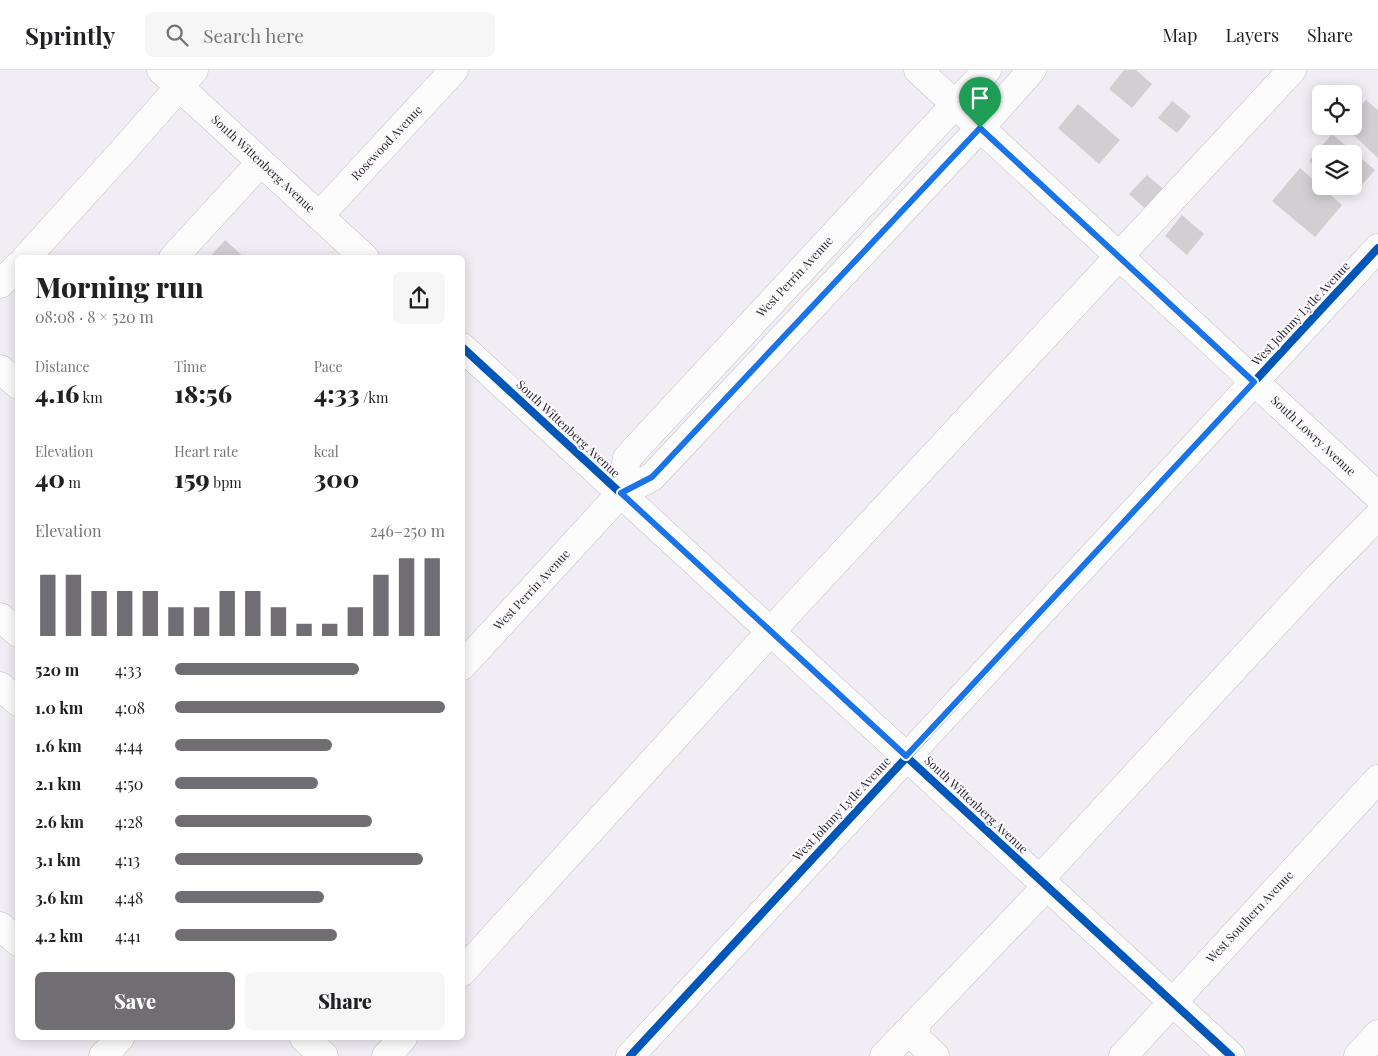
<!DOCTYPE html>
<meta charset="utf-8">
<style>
body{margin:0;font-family:"Playfair Display",serif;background:#f6f6f6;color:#202124;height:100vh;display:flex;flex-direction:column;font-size:19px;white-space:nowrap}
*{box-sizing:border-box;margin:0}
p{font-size:16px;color:#757577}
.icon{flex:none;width:28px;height:28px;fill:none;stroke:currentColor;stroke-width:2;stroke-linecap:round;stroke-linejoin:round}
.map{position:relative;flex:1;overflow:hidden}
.sheet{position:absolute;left:15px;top:185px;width:450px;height:785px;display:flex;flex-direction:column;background:#fff;border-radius:8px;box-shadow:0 2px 12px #0003}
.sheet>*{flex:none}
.buttons{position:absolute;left:1312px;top:15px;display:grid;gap:10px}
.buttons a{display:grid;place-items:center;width:50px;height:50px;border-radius:8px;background:#fff;box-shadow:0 2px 12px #0003;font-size:25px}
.pin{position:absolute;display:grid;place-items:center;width:42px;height:42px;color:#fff;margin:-51px -21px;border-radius:50% 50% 50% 0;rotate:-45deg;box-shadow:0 0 5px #0007}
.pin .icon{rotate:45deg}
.round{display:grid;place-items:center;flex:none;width:52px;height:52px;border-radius:8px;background:#f6f6f6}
.headline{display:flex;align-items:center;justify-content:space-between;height:85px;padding:0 20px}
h1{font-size:28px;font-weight:800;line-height:38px}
.stats{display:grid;grid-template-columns:repeat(3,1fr);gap:8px;height:85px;padding:5px 20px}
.stats div{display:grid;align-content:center}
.stats b{font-size:25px;font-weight:800}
.stats small{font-size:14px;font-weight:400}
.stats p{font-size:14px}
.chart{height:140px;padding:10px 20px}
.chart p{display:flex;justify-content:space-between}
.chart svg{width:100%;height:90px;margin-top:5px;stroke:#706d73;stroke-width:6}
.action{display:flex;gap:10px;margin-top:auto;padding:10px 20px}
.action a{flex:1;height:58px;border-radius:8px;background:#706d73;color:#fff;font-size:20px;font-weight:800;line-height:58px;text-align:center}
.action a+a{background:#f6f6f6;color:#202124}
ul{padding:0 20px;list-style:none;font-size:16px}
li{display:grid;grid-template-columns:80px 60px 1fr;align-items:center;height:38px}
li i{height:12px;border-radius:6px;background:#706d73}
header{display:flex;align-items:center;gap:30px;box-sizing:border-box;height:70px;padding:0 25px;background:#fff;border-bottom:1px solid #e0e0e0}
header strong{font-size:24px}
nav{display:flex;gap:28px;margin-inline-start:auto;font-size:18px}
.search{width:350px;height:45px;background:#f6f6f6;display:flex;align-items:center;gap:12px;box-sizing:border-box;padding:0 18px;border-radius:8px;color:#757577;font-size:19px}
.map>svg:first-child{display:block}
.building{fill:#d2ced2}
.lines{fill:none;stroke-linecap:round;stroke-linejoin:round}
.minor-casing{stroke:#c3c0c6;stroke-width:29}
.minor{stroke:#fdfcfd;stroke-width:28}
.cycleway-casing{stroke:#fcf9fe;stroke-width:11}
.cycleway{stroke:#0057b8;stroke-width:8}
.route-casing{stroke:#fff;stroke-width:10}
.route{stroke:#1a73e8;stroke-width:6}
.labels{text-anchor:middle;stroke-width:4;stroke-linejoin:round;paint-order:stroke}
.street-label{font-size:12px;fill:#2b282d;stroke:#fcf9fe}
</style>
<header>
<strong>Sprintly</strong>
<div class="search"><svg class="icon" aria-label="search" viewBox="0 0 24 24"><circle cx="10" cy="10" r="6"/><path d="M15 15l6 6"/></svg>Search here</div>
<nav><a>Map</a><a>Layers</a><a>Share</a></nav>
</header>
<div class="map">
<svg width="1378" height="986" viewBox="0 0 1378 986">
<rect width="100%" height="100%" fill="#f0edf4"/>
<!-- building -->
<path class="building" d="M 1124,0 L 1136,0 L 1152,14 L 1132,38 L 1109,19 Z
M 1366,30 L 1378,40 L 1378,88 L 1344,56 L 1354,56 L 1354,43 Z
M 1172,31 L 1191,46 L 1177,63 L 1158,48 Z
M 1078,34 L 1120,70 L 1099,94 L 1058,58 Z
M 1332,64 L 1375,100 L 1352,126 L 1340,116 L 1354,116 L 1354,84 L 1321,84 L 1321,101 L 1309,91 Z
M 1300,98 L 1342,135 L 1315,167 L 1272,131 Z
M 1147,105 L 1167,122 L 1149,142 L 1129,124 Z
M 1182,145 L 1204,164 L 1187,185 L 1165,166 Z
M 225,170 L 245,188 L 209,188 Z"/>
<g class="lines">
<defs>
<path id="minor" d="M 161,0 L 365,188
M 918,0 L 1378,426
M 319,146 L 454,0
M 26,188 L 122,82 L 194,0
M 173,188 L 261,92
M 0,214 L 18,196
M 462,277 L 1231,986
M 0,299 L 18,315
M 621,423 L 627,388 L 987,0
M 0,547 L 18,563
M 462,596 L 621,423 L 652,407 L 980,58 L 1032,0
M 0,616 L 18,632
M 1040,809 L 1320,505 L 1378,446
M 0,856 L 18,872
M 462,902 L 771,561 L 1292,0
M 304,968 L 324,986
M 103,986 L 120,968
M 386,986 L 403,968
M 630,986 L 1378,178
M 884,986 L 917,952
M 935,986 L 916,968 L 917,952 L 1047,816
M 1123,986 L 1378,709
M 1358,986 L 1378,964"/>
</defs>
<!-- minor casing -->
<use href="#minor" class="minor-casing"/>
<!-- minor -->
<use href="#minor" class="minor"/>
<defs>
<path id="cycleway" d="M 462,277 L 1231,986
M 630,986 L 1378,178"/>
</defs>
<!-- cycleway casing -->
<use href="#cycleway" class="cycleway-casing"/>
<!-- cycleway -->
<use href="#cycleway" class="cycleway"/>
</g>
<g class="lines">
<defs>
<path id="route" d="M 980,58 L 1254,312 L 906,686 L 621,423 L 652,407 Z"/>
</defs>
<!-- route casing -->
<use href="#route" class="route-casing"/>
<!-- route -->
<use href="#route" class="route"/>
</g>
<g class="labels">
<!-- street labels -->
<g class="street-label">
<text transform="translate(387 73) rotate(-47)" y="4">Rosewood Avenue</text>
<text transform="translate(263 94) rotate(43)" y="4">South Wittenberg Avenue</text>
<text transform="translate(795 207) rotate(-47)" y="4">West Perrin Avenue</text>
<text transform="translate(1301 244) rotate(-47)" y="4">West Johnny Lytle Avenue</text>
<text transform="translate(568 359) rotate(43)" y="4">South Wittenberg Avenue</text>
<text transform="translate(1313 366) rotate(43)" y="4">South Lowry Avenue</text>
<text transform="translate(532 520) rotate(-47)" y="4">West Perrin Avenue</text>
<text transform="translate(976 735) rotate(43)" y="4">South Wittenberg Avenue</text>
<text transform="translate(842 739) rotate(-47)" y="4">West Johnny Lytle Avenue</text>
<text transform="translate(1250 847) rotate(-47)" y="4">West Southern Avenue</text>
</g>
</g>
</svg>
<div class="buttons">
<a><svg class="icon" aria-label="locate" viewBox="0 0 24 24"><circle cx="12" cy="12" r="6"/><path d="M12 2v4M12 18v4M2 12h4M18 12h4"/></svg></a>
<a><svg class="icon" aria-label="layers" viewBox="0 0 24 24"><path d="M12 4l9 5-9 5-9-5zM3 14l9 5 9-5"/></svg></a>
</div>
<div class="pin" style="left:980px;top:58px;background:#1e9e55"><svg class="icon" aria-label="arrive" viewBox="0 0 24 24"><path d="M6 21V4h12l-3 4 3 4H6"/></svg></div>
<section class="sheet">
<div class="headline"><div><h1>Morning run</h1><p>08:08 · 8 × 520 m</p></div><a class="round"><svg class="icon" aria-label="share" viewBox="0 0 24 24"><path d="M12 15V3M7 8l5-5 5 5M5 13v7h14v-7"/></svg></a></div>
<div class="stats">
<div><p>Distance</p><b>4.16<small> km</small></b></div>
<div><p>Time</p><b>18:56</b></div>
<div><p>Pace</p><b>4:33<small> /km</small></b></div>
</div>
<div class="stats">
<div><p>Elevation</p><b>40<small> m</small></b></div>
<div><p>Heart rate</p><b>159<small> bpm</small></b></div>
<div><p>kcal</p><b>300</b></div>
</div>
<div class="chart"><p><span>Elevation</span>246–250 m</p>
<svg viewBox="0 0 160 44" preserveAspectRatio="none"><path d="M5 44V14M15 44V14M25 44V22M35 44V22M45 44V22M55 44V30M65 44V30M75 44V22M85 44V22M95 44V30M105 44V38M115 44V38M125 44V30M135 44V14M145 44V6M155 44V6"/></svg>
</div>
<ul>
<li><b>520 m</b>4:33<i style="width:68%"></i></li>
<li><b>1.0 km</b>4:08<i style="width:100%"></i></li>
<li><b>1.6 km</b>4:44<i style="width:58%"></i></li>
<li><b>2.1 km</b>4:50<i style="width:53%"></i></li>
<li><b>2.6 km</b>4:28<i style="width:73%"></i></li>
<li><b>3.1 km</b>4:13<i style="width:92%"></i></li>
<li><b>3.6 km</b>4:48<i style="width:55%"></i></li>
<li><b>4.2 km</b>4:41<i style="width:60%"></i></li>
</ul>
<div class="action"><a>Save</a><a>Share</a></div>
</section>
</div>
